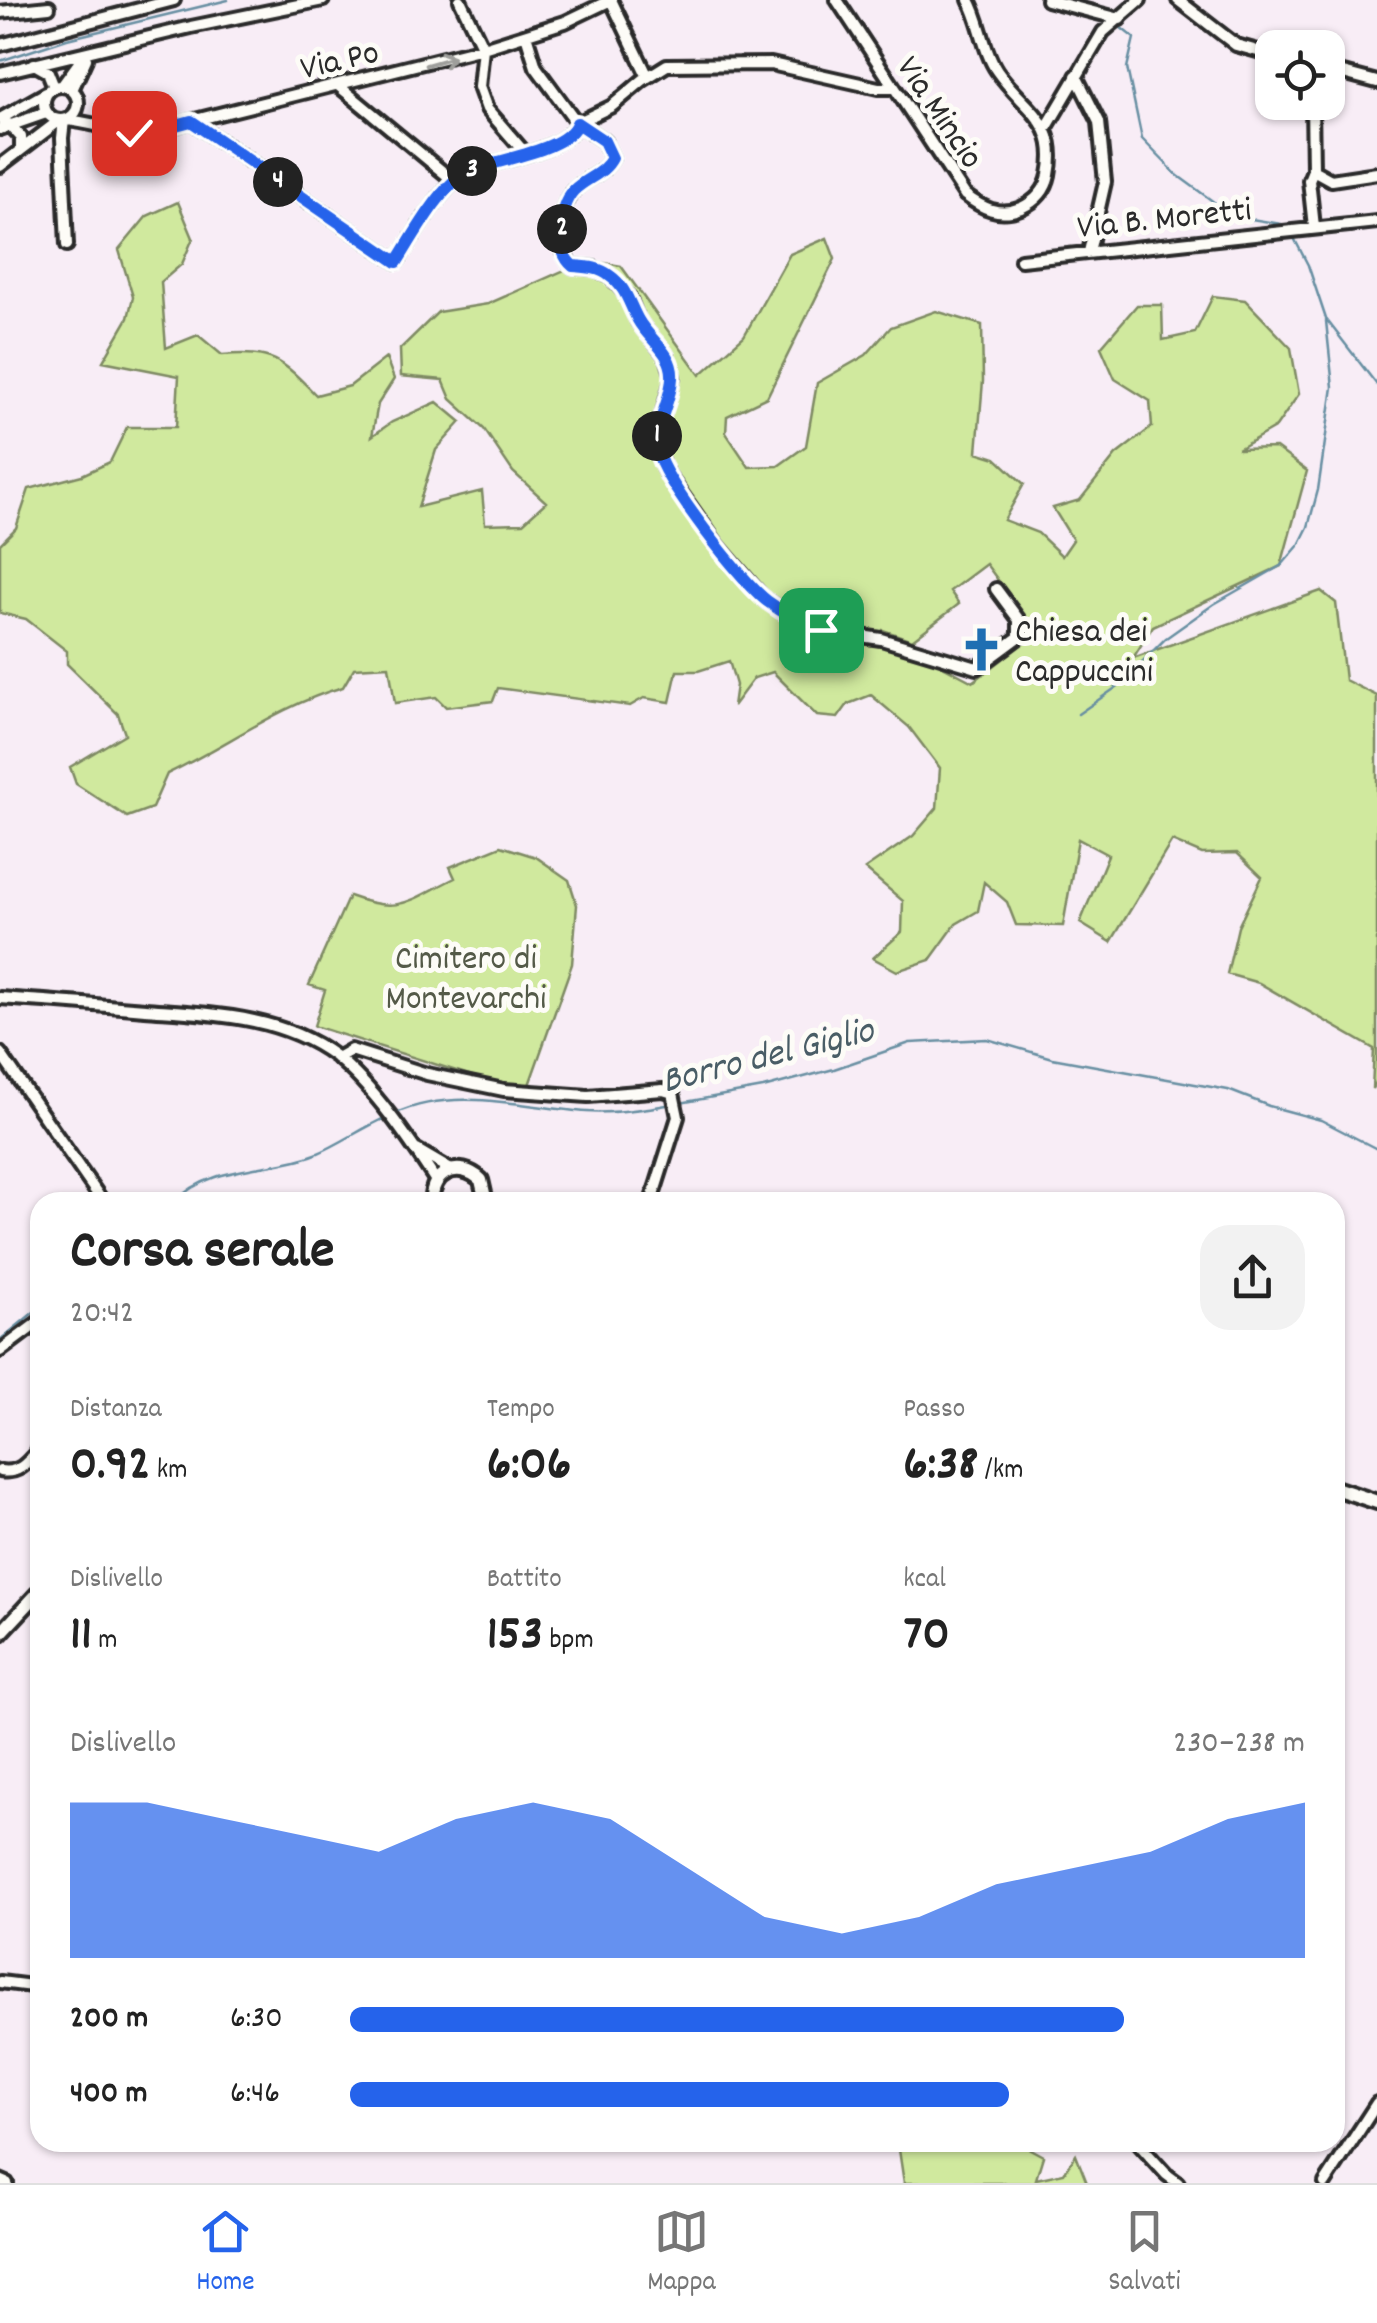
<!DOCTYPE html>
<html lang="it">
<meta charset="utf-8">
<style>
body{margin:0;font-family:Dekko,sans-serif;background:#f2f2f2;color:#222;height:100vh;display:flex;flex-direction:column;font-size:38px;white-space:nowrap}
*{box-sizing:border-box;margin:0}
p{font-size:32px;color:#767676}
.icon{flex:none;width:55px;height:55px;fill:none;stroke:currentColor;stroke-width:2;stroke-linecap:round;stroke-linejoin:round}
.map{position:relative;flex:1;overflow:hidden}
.drawer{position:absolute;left:30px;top:1192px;width:1315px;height:960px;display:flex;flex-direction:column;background:#fff;border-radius:30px;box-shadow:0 2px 8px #0004}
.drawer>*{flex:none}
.tools{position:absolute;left:1255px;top:30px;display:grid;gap:20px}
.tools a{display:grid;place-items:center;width:90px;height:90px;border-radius:20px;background:#fff;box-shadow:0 2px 8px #0004;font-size:50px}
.pin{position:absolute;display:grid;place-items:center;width:85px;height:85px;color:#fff;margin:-42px;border-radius:20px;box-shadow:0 5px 15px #0006}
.km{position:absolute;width:50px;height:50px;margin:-25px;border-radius:50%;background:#222;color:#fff;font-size:28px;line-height:50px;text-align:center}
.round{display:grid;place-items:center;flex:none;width:105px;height:105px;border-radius:30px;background:#f2f2f2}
.overview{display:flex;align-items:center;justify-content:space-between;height:170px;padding:0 40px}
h1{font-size:55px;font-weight:800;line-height:75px}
.metrics{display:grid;grid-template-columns:repeat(3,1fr);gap:15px;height:170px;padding:10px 40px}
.metrics div{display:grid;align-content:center}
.metrics b{font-size:50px;font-weight:800}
.metrics small{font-size:28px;font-weight:400}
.metrics p{font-size:28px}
.chart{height:280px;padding:20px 40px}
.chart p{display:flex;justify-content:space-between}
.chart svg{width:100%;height:180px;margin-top:10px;fill:#2563eb;opacity:.7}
ul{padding:0 40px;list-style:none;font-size:32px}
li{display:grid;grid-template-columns:160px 120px 1fr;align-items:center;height:75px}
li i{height:25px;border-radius:12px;background:#2563eb}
.tabs{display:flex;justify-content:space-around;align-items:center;height:140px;border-top:2px solid #e0e0e0;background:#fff;font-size:28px;color:#767676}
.tabs a{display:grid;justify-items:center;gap:5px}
.tabs .on{color:#2563eb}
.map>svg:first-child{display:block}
.green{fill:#d0e99e;stroke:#7e8a64;stroke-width:2.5;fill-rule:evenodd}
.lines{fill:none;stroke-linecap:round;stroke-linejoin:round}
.stream{stroke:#678fa2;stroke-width:2.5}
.minor-casing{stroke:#2b2b2b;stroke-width:18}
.major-casing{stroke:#2b2b2b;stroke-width:20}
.minor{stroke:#fdfcf7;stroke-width:10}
.major{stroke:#fdfcf7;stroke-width:12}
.oneway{stroke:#9e9e9b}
.route-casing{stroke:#fff;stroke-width:20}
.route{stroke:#2563eb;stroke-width:12}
.labels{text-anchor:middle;stroke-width:10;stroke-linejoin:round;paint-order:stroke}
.street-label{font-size:35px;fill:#2b2b2b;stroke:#fdfcf7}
.poi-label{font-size:35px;fill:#2b2b2b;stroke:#fdfcf7;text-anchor:start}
.park-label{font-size:35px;fill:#545a48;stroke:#fdfcf7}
.water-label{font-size:38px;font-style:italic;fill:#495d66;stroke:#fdfcf7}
</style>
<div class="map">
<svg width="1377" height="2183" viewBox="0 0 1377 2183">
<rect width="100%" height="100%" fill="#f8edf6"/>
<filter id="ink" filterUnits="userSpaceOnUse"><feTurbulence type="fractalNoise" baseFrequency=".01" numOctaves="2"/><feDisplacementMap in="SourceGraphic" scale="20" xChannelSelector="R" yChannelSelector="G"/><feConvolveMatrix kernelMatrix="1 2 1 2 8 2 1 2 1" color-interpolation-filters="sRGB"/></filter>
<g filter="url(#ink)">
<!-- green -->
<path class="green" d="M 178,202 L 193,238 L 182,264 L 161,282 L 166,348 L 198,335 L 222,355 C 273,351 281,359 316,395 L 350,386 L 386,358 L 394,379 L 378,404 L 372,436 L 392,422 L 437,402 L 461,422 L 436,450 L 418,507 L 482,491 L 485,524 L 523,523 L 546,502 L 513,472 L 484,429 L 451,399 L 443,380 L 401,376 L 400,349 L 438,312 L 488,304 L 587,260 L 621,266 L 700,375 L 744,336 L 790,254 L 827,238 L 835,259 L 767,397 L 727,416 L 726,433 L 749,467 L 778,466 L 806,446 L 817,383 L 866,355 L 891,327 L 936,311 L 982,325 L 983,381 L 977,452 L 996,458 L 1024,484 L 1004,520 L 1038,533 L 1062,556 L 1073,540 L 1053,508 L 1080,500 L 1116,455 L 1152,427 L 1150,401 L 1115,379 L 1101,347 L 1137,305 L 1162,305 L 1163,340 L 1195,333 L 1213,296 L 1245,300 L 1291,348 L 1299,394 L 1276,427 L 1238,449 L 1276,448 L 1307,471 L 1281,566 L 1153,626 L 1133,658 L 1321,591 L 1336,603 L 1345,680 L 1377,696 L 1377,1080 L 1372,1089 L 1374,1049 L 1259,983 L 1227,974 L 1238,927 L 1262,877 L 1237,853 L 1202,854 L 1172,841 L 1111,942 L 1080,923 L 1108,855 L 1078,839 L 1063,926 L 1016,925 L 1007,902 L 984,882 L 978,911 L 956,924 L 930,960 L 897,971 L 873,958 L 902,932 L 903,901 L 865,869 L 913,836 L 937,808 L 940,768 L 909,727 L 871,695 L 848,704 L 838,718 L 817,716 L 773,672 L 754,678 L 733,706 L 736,685 L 729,661 L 698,671 L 677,671 L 670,702 L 644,698 L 630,706 L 498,688 L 493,701 L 446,707 L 436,697 L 395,703 L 389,666 L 354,668 L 343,687 C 280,705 226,746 167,774 L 152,808 L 127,817 L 76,784 L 70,767 L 125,734 L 118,714 L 67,664 L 67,651 L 26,619 L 0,613 L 0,544 L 16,528 L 29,489 L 82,475 L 110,462 L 127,427 L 176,427 L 179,376 L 103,361 L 128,318 L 133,297 L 119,250 L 147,216 ZM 986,564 L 1027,619 L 1025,642 L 973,682 L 939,664 L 926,653 L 877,641 L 883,630 L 912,640 L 959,604 L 950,591 Z
M 501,846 L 536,857 L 569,880 L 577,905 L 572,964 L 529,1085 L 504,1086 L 314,1026 L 325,990 L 309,985 L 349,896 C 401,915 408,901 455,878 L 450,867 Z
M 898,2143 L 1019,2143 L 1043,2156 L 1036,2179 L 1064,2173 L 1076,2155 L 1087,2183 L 904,2183 Z"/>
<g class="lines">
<!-- stream -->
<path class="stream" d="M 1116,24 L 1134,38 L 1127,68 L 1142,139 L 1177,175 L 1233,216 L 1287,225 L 1290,229
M 0,61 L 67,39 L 228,0
M 1293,236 L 1308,265 L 1326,319 L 1377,385
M 1078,714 L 1117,687 L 1166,638 L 1214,604 L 1282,565 L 1299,545 L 1308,527 L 1318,490 L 1333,387 L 1326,321
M 680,1103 L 763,1088 L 834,1069 L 910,1043 L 987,1039 L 1052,1058 L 1228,1090 L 1269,1106 L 1321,1120 L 1377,1149
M 394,1114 C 455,1086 523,1107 587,1112 C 614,1114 645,1109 672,1104
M 175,1202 C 209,1164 271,1172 316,1154 C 340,1144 362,1128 387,1117
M 0,1340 L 40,1307"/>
<defs>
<path id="minor" d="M 460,0 L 483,48 L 479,87 L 487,109 L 525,153
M 611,0 L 648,77
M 837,0 L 965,195 C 982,208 999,217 1021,208 C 1036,201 1046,190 1049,175 C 1060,120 1024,110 997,71 C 983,51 981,21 969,0
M 1047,0 L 1120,19
M 1178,0 L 1236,45 L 1272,55
M 0,12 L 49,7
M 526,35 L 536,67 L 577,123 L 612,106 L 643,80 L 667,65 L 771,64 L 878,88 L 894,88
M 0,45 L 174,0
M 34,64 L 48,72 L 54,87
M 1328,69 L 1377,82
M 0,73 L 191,27 L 323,0
M 1076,76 L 1099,122 L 1105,182 L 1089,252
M44 103a17 17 0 1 1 34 0a17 17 0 1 1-34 0Z
M 62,86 L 86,53
M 340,87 L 455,182
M 72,90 L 86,59
M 1312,102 L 1313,170 L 1309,180 L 1314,227
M 0,119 L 46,93
M 191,121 L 483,48 L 565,22 L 611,0
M 9,124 L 21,137 L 21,150
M 1047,127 L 1103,32 L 1140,0
M 0,129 L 46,113
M 0,166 L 60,120
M 1313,170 L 1331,180 L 1377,173
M 67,245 L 62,138 L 64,120 C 89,121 112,131 136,133 C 154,134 173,126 191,121 L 397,262 C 413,237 439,189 464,174 C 492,159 565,153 577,123 L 604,141 L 612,158 C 604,174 586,178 574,190 C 557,208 555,251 573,266 L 594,268 L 610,276 L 629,297 L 638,321 L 667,357 L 673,377 L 657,434 L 658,452 L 664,469 L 716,543 L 764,599 L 804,624 L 821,630 L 881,639 L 977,668 L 1019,637 L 1019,620 L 996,589
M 1021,260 L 1377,222
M 0,998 C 48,1001 97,1005 145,1009 C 211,1014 280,1015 335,1056 C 373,1086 410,1141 436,1181
M 0,1053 L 103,1202
M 337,1058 L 351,1050 L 427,1074 L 504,1090 L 588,1096 L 663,1090 L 673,1093 L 678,1117 L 651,1202
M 417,1150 L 451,1170
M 0,1351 L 40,1321
M 0,1471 C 20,1474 28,1462 40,1448
M 0,1982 L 40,1987
M 1137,2142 L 1166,2174 L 1178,2183
M 0,2180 L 7,2183
M 1325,2183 L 1377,2103"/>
<path id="major" d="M 432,1202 C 430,1172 459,1159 481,1180 L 486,1202
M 1335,1488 L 1377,1502
M 0,1634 L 40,1591"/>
</defs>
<!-- minor casing -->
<use href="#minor" class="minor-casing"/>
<!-- major casing -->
<use href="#major" class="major-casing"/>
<!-- minor -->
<use href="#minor" class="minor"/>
<!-- major -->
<use href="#major" class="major"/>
</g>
<!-- one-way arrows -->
<defs><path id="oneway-shaft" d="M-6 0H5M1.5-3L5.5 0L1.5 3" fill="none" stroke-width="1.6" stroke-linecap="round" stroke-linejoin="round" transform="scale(2.5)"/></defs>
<use class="oneway" href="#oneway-shaft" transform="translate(440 61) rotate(-16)"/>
</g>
<g class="lines" filter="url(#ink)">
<defs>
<path id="route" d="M 134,133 L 150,132 L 191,121 L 397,262 C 413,237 439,189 464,174 C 491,159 566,153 577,123 L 604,141 L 612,158 C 604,174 586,178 574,190 C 557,208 554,251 573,266 C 586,267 599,267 610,276 C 626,287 629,304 638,320 C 649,340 674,353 672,378 C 671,404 652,427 658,453 C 665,483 742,582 767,601 C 783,613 802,623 821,630"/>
</defs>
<!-- route casing -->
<use href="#route" class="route-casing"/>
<!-- route -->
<use href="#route" class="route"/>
</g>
<!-- icons -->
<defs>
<symbol id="church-bare" viewBox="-9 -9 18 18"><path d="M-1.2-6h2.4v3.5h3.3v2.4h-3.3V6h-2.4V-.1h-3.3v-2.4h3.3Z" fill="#1f6fb2" stroke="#fdfcf7" stroke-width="2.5" paint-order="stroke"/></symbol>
</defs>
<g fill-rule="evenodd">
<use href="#church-bare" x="950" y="618" width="63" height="63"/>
</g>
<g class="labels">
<!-- street labels -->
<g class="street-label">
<text transform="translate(339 58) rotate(-13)" y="12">Via Po</text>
<text transform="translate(942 111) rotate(56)" y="12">Via Mincio</text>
<text transform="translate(1164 216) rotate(-6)" y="12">Via B. Moretti</text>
</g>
<!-- poi labels -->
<g class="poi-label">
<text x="1015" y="641">Chiesa dei<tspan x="1015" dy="40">Cappuccini</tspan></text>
</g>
<!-- park labels -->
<g class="park-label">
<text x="466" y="968">Cimitero di<tspan x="466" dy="40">Montevarchi</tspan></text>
</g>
<!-- water labels -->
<g class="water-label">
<text transform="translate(767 1053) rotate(-14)" y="13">Borro del Giglio</text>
</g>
</g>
</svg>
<div class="tools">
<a><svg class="icon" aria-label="locate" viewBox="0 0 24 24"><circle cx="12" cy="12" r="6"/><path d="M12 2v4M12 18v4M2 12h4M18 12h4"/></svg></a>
</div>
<div class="pin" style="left:821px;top:630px;background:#1e9e55"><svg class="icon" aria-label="arrive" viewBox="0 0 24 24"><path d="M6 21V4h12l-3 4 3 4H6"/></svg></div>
<div class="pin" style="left:134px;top:133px;background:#d93025"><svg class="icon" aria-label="check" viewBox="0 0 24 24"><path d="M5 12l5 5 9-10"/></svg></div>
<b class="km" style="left:657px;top:436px">1</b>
<b class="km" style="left:562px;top:229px">2</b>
<b class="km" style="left:472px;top:171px">3</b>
<b class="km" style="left:278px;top:182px">4</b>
<section class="drawer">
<div class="overview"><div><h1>Corsa serale</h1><p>20:42</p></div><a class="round"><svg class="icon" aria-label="share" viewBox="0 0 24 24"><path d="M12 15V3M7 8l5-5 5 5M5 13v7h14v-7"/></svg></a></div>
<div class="metrics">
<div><p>Distanza</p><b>0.92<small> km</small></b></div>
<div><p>Tempo</p><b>6:06</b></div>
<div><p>Passo</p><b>6:38<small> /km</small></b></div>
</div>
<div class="metrics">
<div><p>Dislivello</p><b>11<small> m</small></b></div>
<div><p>Battito</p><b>153<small> bpm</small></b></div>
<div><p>kcal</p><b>70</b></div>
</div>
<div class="chart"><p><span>Dislivello</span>230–238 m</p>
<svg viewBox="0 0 160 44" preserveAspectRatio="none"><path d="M0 44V6L10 6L20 10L30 14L40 18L50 10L60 6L70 10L80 22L90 34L100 38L110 34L120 26L130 22L140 18L150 10L160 6V44z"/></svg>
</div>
<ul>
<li><b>200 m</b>6:30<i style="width:81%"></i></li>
<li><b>400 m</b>6:46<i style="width:69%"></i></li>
</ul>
</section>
</div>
<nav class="tabs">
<a class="on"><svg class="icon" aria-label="home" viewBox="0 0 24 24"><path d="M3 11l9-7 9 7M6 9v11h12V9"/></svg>Home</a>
<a><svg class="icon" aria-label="map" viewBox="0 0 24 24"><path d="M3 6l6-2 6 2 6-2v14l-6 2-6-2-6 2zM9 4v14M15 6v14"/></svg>Mappa</a>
<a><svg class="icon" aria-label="saved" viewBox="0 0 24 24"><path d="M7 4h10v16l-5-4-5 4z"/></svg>Salvati</a>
</nav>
